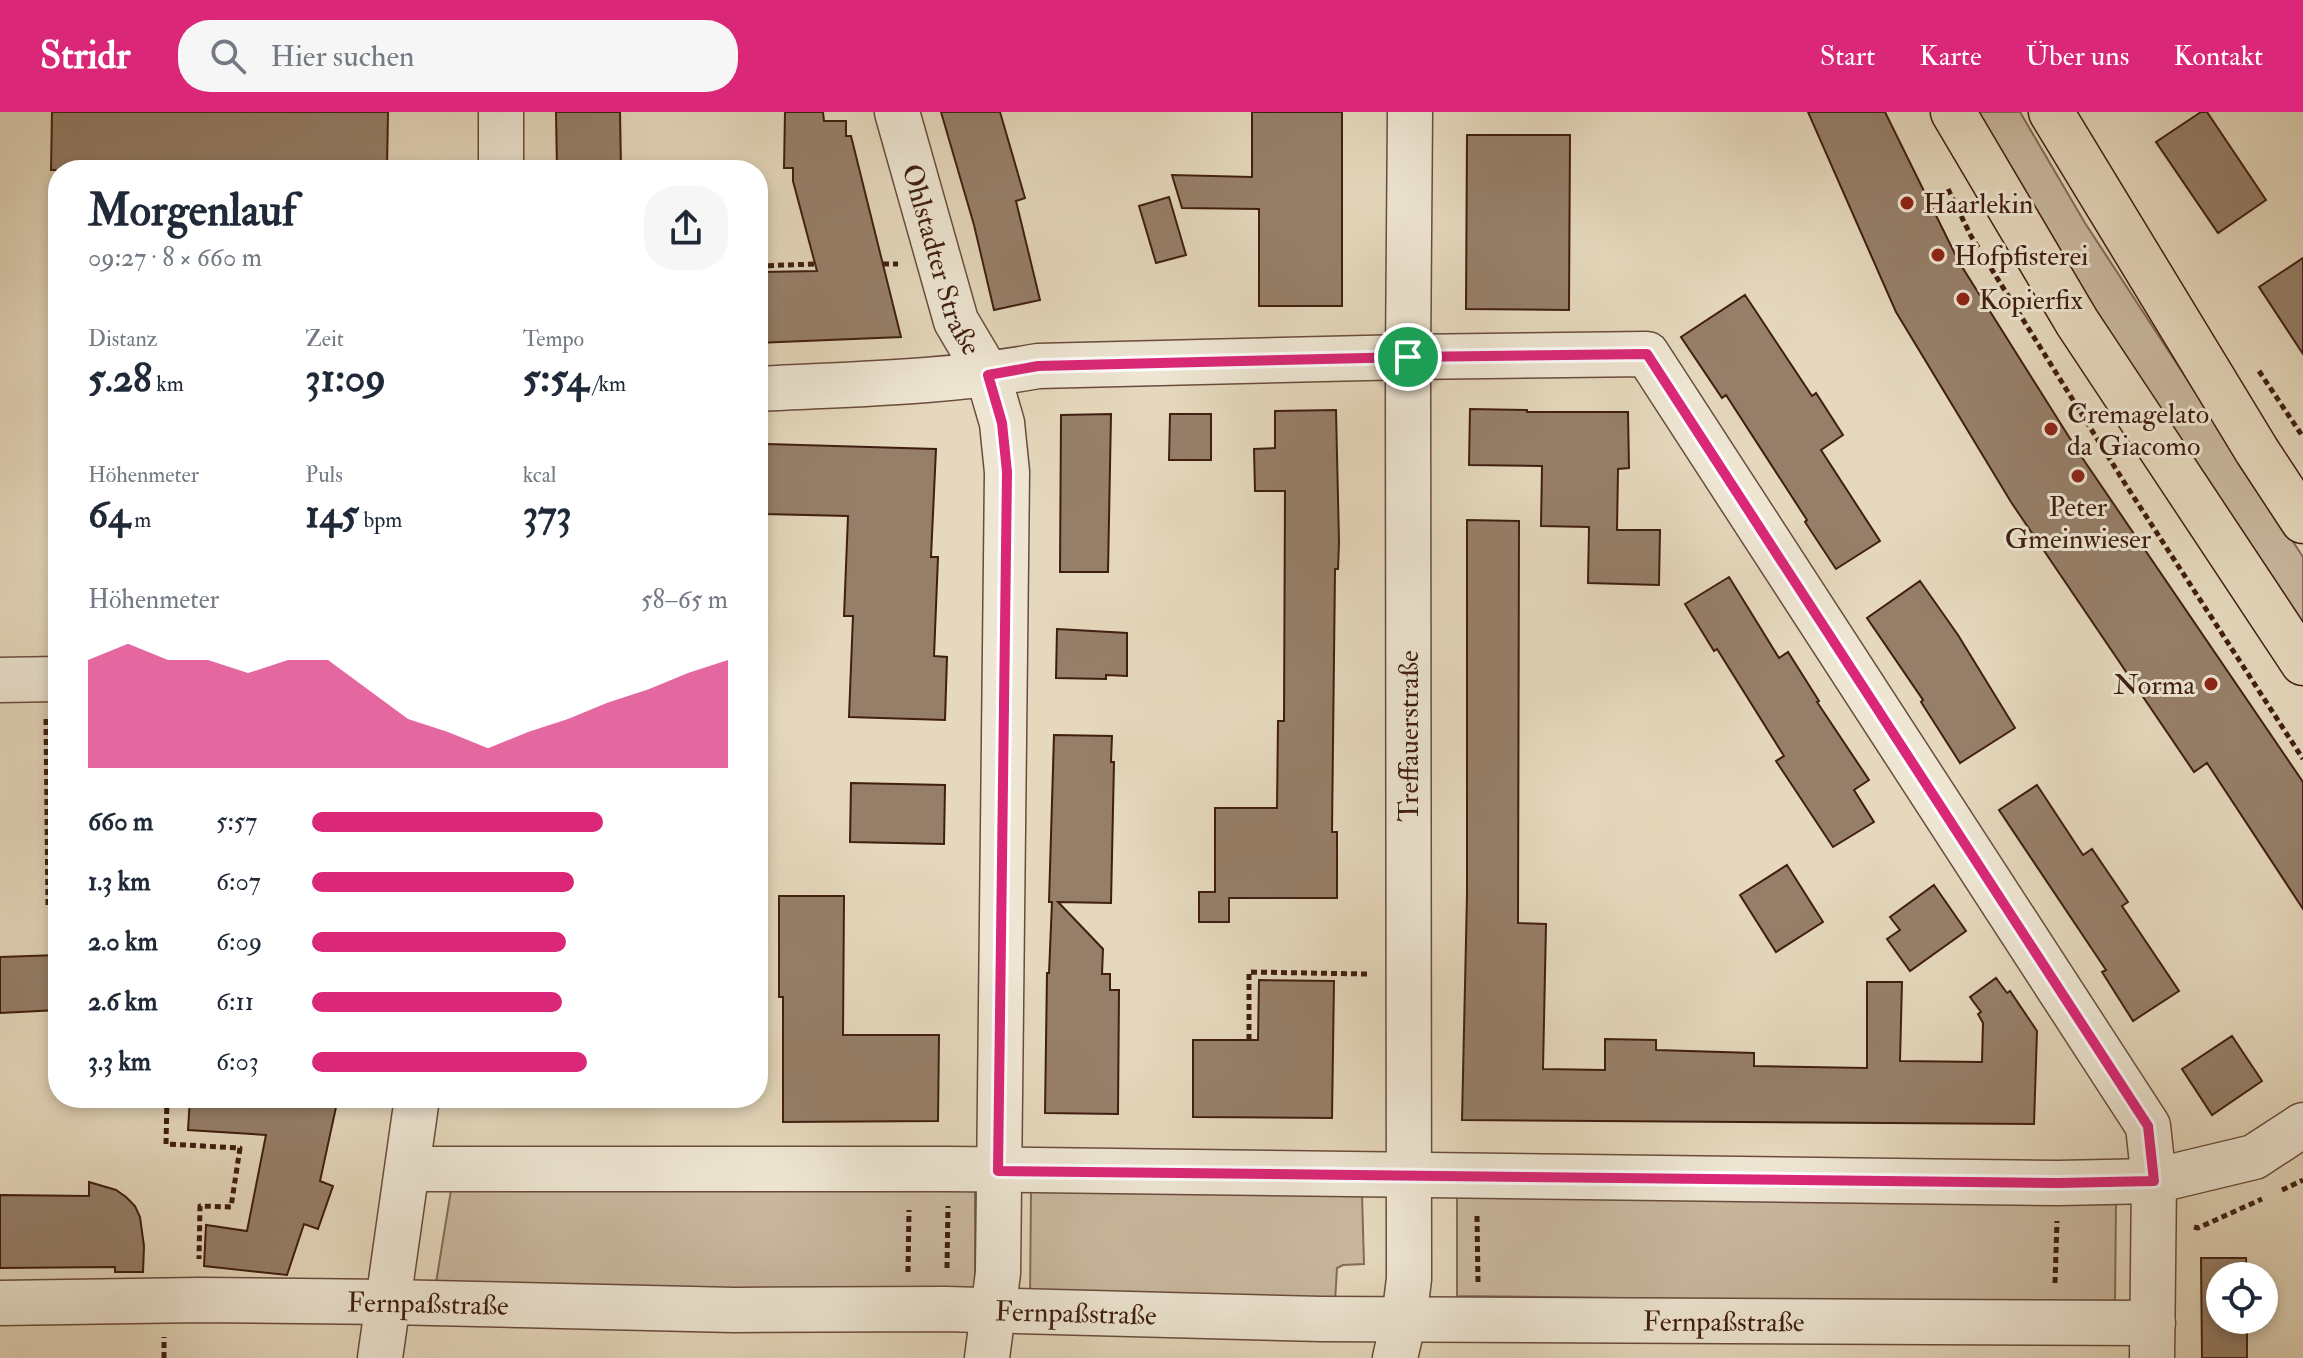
<!DOCTYPE html>
<html lang="de">
<meta charset="utf-8">
<style>
body{margin:0;font-family:"IM FELL Double Pica",serif;background:#f6f6f7;color:#1f2937;height:100vh;display:flex;flex-direction:column;font-size:30px;white-space:nowrap}
*{box-sizing:border-box;margin:0}
p{font-size:26px;color:#747a83}
.icon{flex:none;width:44px;height:44px;fill:none;stroke:currentColor;stroke-width:2;stroke-linecap:round;stroke-linejoin:round}
.map{position:relative;flex:1;overflow:hidden}
.panel{position:absolute;left:48px;top:48px;width:720px;height:948px;display:flex;flex-direction:column;background:#fff;border-radius:32px;box-shadow:0 4px 12px #0003}
.panel>*{flex:none}
.fabs{position:absolute;left:2206px;top:1150px;display:grid;gap:16px}
.fabs a{display:grid;place-items:center;width:72px;height:72px;border-radius:50%;background:#fff;box-shadow:0 4px 12px #0003;font-size:40px}
.pin{position:absolute;display:grid;place-items:center;width:68px;height:68px;color:#fff;margin:-34px;border:4px solid #fff;border-radius:50%;box-shadow:0 2px 8px #0007}
.round{display:grid;place-items:center;flex:none;width:84px;height:84px;border-radius:32px;background:#f6f6f7}
.overview{display:flex;align-items:center;justify-content:space-between;height:136px;padding:0 40px}
h1{font-size:44px;font-weight:700;line-height:60px}
.stats{display:grid;grid-template-columns:repeat(3,1fr);gap:12px;height:136px;padding:8px 40px}
.stats div{display:grid;align-content:center}
.stats b{font-size:40px;font-weight:700}
.stats small{font-size:22px;font-weight:400}
.stats p{font-size:22px}
.chart{height:224px;padding:16px 40px}
.chart p{display:flex;justify-content:space-between}
.chart svg{width:100%;height:144px;margin-top:8px;fill:#db2777;opacity:.7}
ul{padding:0 40px;list-style:none;font-size:26px}
li{display:grid;grid-template-columns:128px 96px 1fr;align-items:center;height:60px}
li i{height:20px;border-radius:10px;background:#db2777}
header{display:flex;align-items:center;gap:48px;box-sizing:border-box;height:112px;padding:0 40px;background:#db2777;color:#fff}
header strong{font-size:38px}
nav{display:flex;gap:44px;margin-inline-start:auto;font-size:28px}
.search{width:560px;height:72px;background:#f6f6f7;display:flex;align-items:center;gap:20px;box-sizing:border-box;padding:0 28px;border-radius:32px;color:#747a83;font-size:30px}
.map>svg:first-child{display:block}
.green{fill:#c9b89f;stroke:#846b58;stroke-width:2}
.building{fill:#967f69;stroke:#401e10;stroke-width:2}
.lines{fill:none;stroke-linecap:round;stroke-linejoin:round}
.minor-casing{stroke:#694c3b;stroke-width:47}
.major-casing{stroke:#401e10;stroke-width:47}
.path{stroke:#401e10;stroke-width:5;stroke-dasharray:6 4;stroke-linecap:butt}
.minor{stroke:#eee6d3;stroke-width:44}
.major{stroke:#e5d8bc;stroke-width:44}
.route-casing{stroke:#fff;stroke-width:16}
.route{stroke:#db2777;stroke-width:10}
.poi-dot{fill:#8f2418;stroke:#eee6d3;stroke-width:3}
.labels{text-anchor:middle;stroke-width:6;stroke-linejoin:round;paint-order:stroke}
.poi-label{font-size:28px;fill:#401e10;stroke:#eee6d3;text-anchor:start}
.street-label{font-size:28px;fill:#401e10;stroke:#eee6d3}
</style>
<header>
<strong>Stridr</strong>
<div class="search"><svg class="icon" aria-label="search" viewBox="0 0 24 24"><circle cx="10" cy="10" r="6"/><path d="M15 15l6 6"/></svg>Hier suchen</div>
<nav><a>Start</a><a>Karte</a><a>Über uns</a><a>Kontakt</a></nav>
</header>
<div class="map">
<svg width="2303" height="1246" viewBox="0 0 2303 1246">
<rect width="100%" height="100%" fill="#e5d8bc"/>
<filter id="stains"><feTurbulence type="fractalNoise" baseFrequency=".0025" numOctaves="4"/><feColorMatrix values="0 0 0 0 .2 0 0 0 0 .09 0 0 0 0 .02 0 0 0 .5 -.17"/></filter>
<radialGradient id="worn" r=".72"><stop offset=".6" stop-color="#630" stop-opacity="0"/><stop offset="1" stop-color="#630" stop-opacity=".3"/></radialGradient>
<!-- green -->
<path class="green" d="M 1972,0 L 2020,0 L 2085,111 L 2303,445 L 2303,518 L 2100,210 Z
M 452,1072 L 975,1077 L 975,1183 L 435,1177 Z
M 1031,1078 L 1362,1082 L 1364,1152 L 1343,1153 L 1337,1156 L 1335,1190 L 1030,1188 Z
M 1457,1080 L 2116,1089 L 2115,1192 L 1457,1184 Z"/>
<!-- building -->
<path class="building" d="M 52,0 L 388,0 L 387,55 L 275,54 L 275,58 L 51,58 Z
M 556,0 L 620,0 L 621,58 L 557,58 Z
M 785,0 L 823,0 L 824,9 L 846,9 L 846,24 L 851,24 L 901,225 L 758,231 L 758,160 L 817,159 L 793,69 L 793,56 L 784,56 Z
M 941,0 L 1000,0 L 1025,86 L 1016,89 L 1040,188 L 994,198 L 974,113 Z
M 1252,0 L 1342,0 L 1342,194 L 1259,194 L 1259,97 L 1182,96 L 1172,63 L 1252,65 Z
M 1808,0 L 1885,0 L 1959,150 L 2081,344 L 2303,670 L 2303,797 L 2207,651 L 2194,660 L 2011,390 L 1896,200 Z
M 2201,0 L 2207,0 L 2266,88 L 2218,121 L 2156,30 Z
M 1467,23 L 1570,23 L 1569,198 L 1466,197 Z
M 1169,85 L 1186,143 L 1156,151 L 1139,94 Z
M 2303,146 L 2303,242 L 2259,175 Z
M 1745,183 L 1812,284 L 1816,281 L 1843,323 L 1821,338 L 1880,429 L 1836,457 L 1805,410 L 1807,408 L 1726,283 L 1722,286 L 1681,225 Z
M 1470,297 L 1527,298 L 1527,300 L 1628,300 L 1629,356 L 1618,357 L 1617,418 L 1660,418 L 1659,473 L 1588,471 L 1589,415 L 1541,414 L 1542,354 L 1469,353 Z
M 1336,298 L 1339,430 L 1338,457 L 1335,457 L 1332,720 L 1337,720 L 1337,786 L 1229,786 L 1229,810 L 1199,810 L 1199,780 L 1215,780 L 1215,696 L 1277,696 L 1278,609 L 1284,609 L 1285,379 L 1255,379 L 1254,337 L 1275,336 L 1275,299 Z
M 1111,302 L 1108,460 L 1060,460 L 1061,303 Z
M 1170,302 L 1211,302 L 1211,348 L 1169,348 Z
M 767,332 L 936,337 L 931,445 L 938,445 L 934,544 L 947,545 L 945,608 L 849,605 L 853,504 L 844,504 L 848,404 L 764,402 Z
M 1467,408 L 1519,409 L 1518,811 L 1546,812 L 1543,957 L 1605,958 L 1605,927 L 1656,928 L 1656,938 L 1754,941 L 1754,954 L 1867,956 L 1867,870 L 1902,870 L 1900,949 L 1982,950 L 1983,911 L 1978,902 L 1981,900 L 1970,885 L 1996,866 L 2007,881 L 2010,879 L 2037,919 L 2034,1012 L 1462,1008 L 1467,783 Z
M 1729,465 L 1779,546 L 1788,540 L 1819,589 L 1817,590 L 1869,668 L 1854,678 L 1874,710 L 1833,735 L 1776,649 L 1784,644 L 1717,537 L 1714,539 L 1685,492 Z
M 1920,469 L 1958,523 L 2015,616 L 1960,651 L 1921,590 L 1923,588 L 1867,506 Z
M 1057,517 L 1127,521 L 1127,564 L 1106,563 L 1106,567 L 1056,566 Z
M 1054,623 L 1112,624 L 1111,650 L 1114,650 L 1111,791 L 1058,790 L 1103,837 L 1102,862 L 1110,862 L 1110,878 L 1119,878 L 1118,1002 L 1045,1001 L 1047,861 L 1049,861 L 1052,790 L 1049,790 Z
M 851,671 L 945,673 L 944,732 L 850,730 Z
M 2037,673 L 2083,743 L 2092,737 L 2128,790 L 2122,794 L 2179,879 L 2133,909 L 2102,860 L 2106,858 L 1999,698 Z
M 1787,753 L 1823,810 L 1776,840 L 1740,783 Z
M 1934,773 L 1966,819 L 1910,859 L 1887,827 L 1900,818 L 1890,805 Z
M 779,784 L 844,784 L 843,923 L 939,923 L 938,1009 L 783,1010 L 783,885 L 779,885 Z
M 58,843 L 58,898 L 0,901 L 0,845 Z
M 1259,868 L 1334,869 L 1332,1006 L 1193,1005 L 1193,928 L 1258,928 Z
M 2232,924 L 2262,969 L 2212,1003 L 2182,957 Z
M 190,986 L 338,986 L 320,1069 L 333,1074 L 318,1117 L 304,1112 L 287,1163 L 204,1154 L 206,1113 L 247,1119 L 266,1023 L 188,1018 Z
M 89,1070 L 116,1078 L 126,1085 L 135,1094 L 140,1105 L 144,1134 L 143,1160 L 115,1160 L 115,1155 L 0,1156 L 0,1083 L 89,1084 Z
M 2201,1146 L 2246,1146 L 2247,1164 L 2220,1164 L 2220,1208 L 2247,1208 L 2247,1246 L 2202,1246 Z"/>
<g class="lines">
<defs>
<g id="minor">
<path d="M 501,0 L 501,58"/>
<path id="s1" d="M 897,0 L 956,209 L 988,263 L 1002,311 L 1007,360 L 998,1161 L 987,1246"/>
<path d="M 758,277 C 852,272 945,271 1038,254 L 1408,245 L 1647,242 L 2148,1014 L 2154,1069 L 2152,1246"/>
<path d="M 0,568 L 58,567"/>
<path d="M 408,1057 L 949,1057 L 2058,1071 L 2154,1069 L 2254,1045 L 2303,1013"/>
<path id="s2" d="M 0,1191 L 199,1188 L 388,1190 L 734,1198 L 945,1197 L 1321,1207 L 2153,1211"/>
<path d="M 380,1246 L 417,986"/>
<path d="M 1395,1246 L 1404,1207 L 1409,1167 L 1408,245 L 1410,0"/>
</g>
<path id="major" d="M 1953,0 L 2077,210 L 2303,551
M 2051,0 L 2257,339 L 2303,409"/>
</defs>
<!-- minor casing -->
<use href="#minor" class="minor-casing"/>
<!-- major casing -->
<use href="#major" class="major-casing"/>
<!-- path -->
<path class="path" d="M 1948,77 L 1971,124 L 2124,370 L 2303,647
M 883,152 L 898,152
M 758,154 L 815,152
M 2259,259 L 2303,325
M 46,607 L 48,796 L 58,797
M 1249,928 L 1249,860 L 1368,862
M 167,986 L 166,1032 L 240,1036 L 231,1095 L 200,1094 L 199,1147
M 2282,1078 L 2303,1068
M 1477,1104 L 1478,1170
M 2194,1115 L 2198,1116 L 2262,1087
M 947,1156 L 948,1094
M 908,1160 L 909,1098
M 2055,1171 L 2057,1109
M 164,1246 L 164,1225"/>
<!-- minor -->
<use href="#minor" class="minor"/>
<!-- major -->
<use href="#major" class="major"/>
</g>
<g class="lines">
<defs>
<path id="route" d="M 1647,242 L 2148,1014 L 2154,1069 L 2058,1071 L 998,1059 L 1007,360 L 1002,311 L 988,263 L 1038,254 L 1408,245 Z"/>
</defs>
<!-- route casing -->
<use href="#route" class="route-casing"/>
<!-- route -->
<use href="#route" class="route"/>
</g>
<!-- markers -->
<g class="poi-dot">
<circle cx="1907" cy="91" r="8"/>
<circle cx="1938" cy="143" r="8"/>
<circle cx="1963" cy="187" r="8"/>
<circle cx="2051" cy="317" r="8"/>
<circle cx="2078" cy="364" r="8"/>
<circle cx="2211" cy="572" r="8"/>
</g>
<g class="labels">
<!-- poi labels -->
<g class="poi-label">
<text x="1923" y="101">Haarlekin</text>
<text x="1954" y="153">Hofpfisterei</text>
<text x="1979" y="197">Kopierfix</text>
<text x="2067" y="311">Cremagelato<tspan x="2067" dy="32">da Giacomo</tspan></text>
<text x="2078" y="404" text-anchor="middle">Peter<tspan x="2078" dy="32">Gmeinwieser</tspan></text>
<text x="2195" y="582" text-anchor="end">Norma</text>
</g>
<!-- street labels -->
<g class="street-label">
<text dy="10" stroke="none"><textPath href="#s1" startOffset="154">Ohlstadter Straße</textPath></text>
<text transform="translate(1408 624) rotate(-90)" y="10">Treffauerstraße</text>
<text dy="10" stroke="none"><textPath href="#s2" startOffset="428">Fernpaßstraße</textPath></text>
<text dy="10" stroke="none"><textPath href="#s2" startOffset="1076">Fernpaßstraße</textPath></text>
<text dy="10" stroke="none"><textPath href="#s2" startOffset="1724">Fernpaßstraße</textPath></text>
</g>
</g>
<rect width="100%" height="100%" filter="url(#stains)"/>
<rect width="100%" height="100%" fill="url(#worn)"/>
</svg>
<div class="fabs">
<a><svg class="icon" aria-label="locate" viewBox="0 0 24 24"><circle cx="12" cy="12" r="6"/><path d="M12 2v4M12 18v4M2 12h4M18 12h4"/></svg></a>
</div>
<div class="pin" style="left:1408px;top:245px;background:#1e9e55"><svg class="icon" aria-label="arrive" viewBox="0 0 24 24"><path d="M6 21V4h12l-3 4 3 4H6"/></svg></div>
<section class="panel">
<div class="overview"><div><h1>Morgenlauf</h1><p>09:27 · 8 × 660 m</p></div><a class="round"><svg class="icon" aria-label="share" viewBox="0 0 24 24"><path d="M12 15V3M7 8l5-5 5 5M5 13v7h14v-7"/></svg></a></div>
<div class="stats">
<div><p>Distanz</p><b>5.28<small> km</small></b></div>
<div><p>Zeit</p><b>31:09</b></div>
<div><p>Tempo</p><b>5:54<small> /km</small></b></div>
</div>
<div class="stats">
<div><p>Höhenmeter</p><b>64<small> m</small></b></div>
<div><p>Puls</p><b>145<small> bpm</small></b></div>
<div><p>kcal</p><b>373</b></div>
</div>
<div class="chart"><p><span>Höhenmeter</span>58–65 m</p>
<svg viewBox="0 0 160 44" preserveAspectRatio="none"><path d="M0 44V11L10 6L20 11L30 11L40 15L50 11L60 11L70 20L80 29L90 33L100 38L110 33L120 29L130 24L140 20L150 15L160 11V44z"/></svg>
</div>
<ul>
<li><b>660 m</b>5:57<i style="width:70%"></i></li>
<li><b>1.3 km</b>6:07<i style="width:63%"></i></li>
<li><b>2.0 km</b>6:09<i style="width:61%"></i></li>
<li><b>2.6 km</b>6:11<i style="width:60%"></i></li>
<li><b>3.3 km</b>6:03<i style="width:66%"></i></li>
</ul>
</section>
</div>
